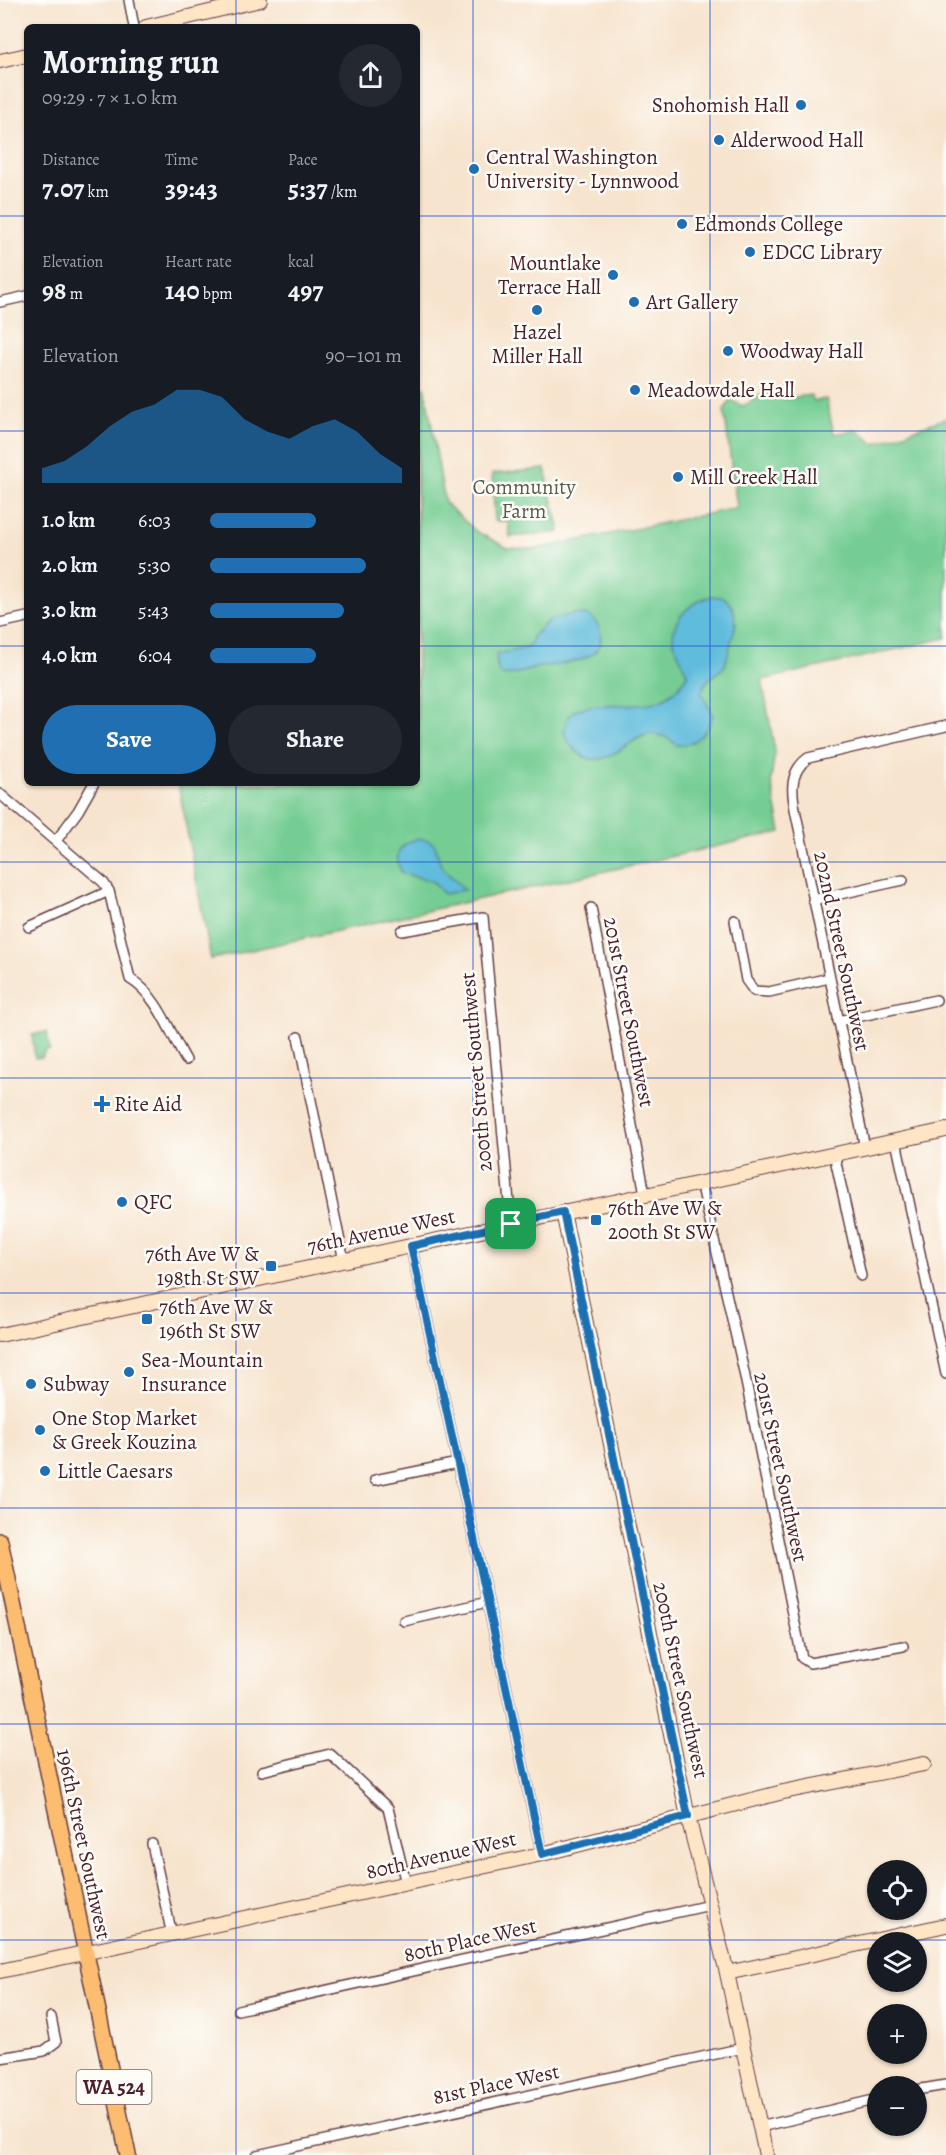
<!DOCTYPE html>
<meta charset="utf-8">
<style>
body{margin:0;font-family:Alegreya,serif;background:#242831;color:#f1f3f6;height:100vh;display:flex;flex-direction:column;font-size:22px;white-space:nowrap}
*{box-sizing:border-box;margin:0}
p{font-size:20px;color:#9ea1a6}
.icon{flex:none;width:33px;height:33px;fill:none;stroke:currentColor;stroke-width:2;stroke-linecap:round;stroke-linejoin:round}
.map{position:relative;flex:1;overflow:hidden}
.details{position:absolute;left:24px;top:24px;width:396px;height:762px;display:flex;flex-direction:column;background:#171b24;border-radius:9px;box-shadow:0 2px 4px #0004}
.details>*{flex:none}
.tools{position:absolute;left:867px;top:1860px;display:grid;gap:12px}
.tools a{display:grid;place-items:center;width:60px;height:60px;border-radius:50%;background:#171b24;box-shadow:0 2px 4px #0004;font-size:30px}
.pin{position:absolute;display:grid;place-items:center;width:51px;height:51px;color:#fff;margin:-26px;border-radius:12px;box-shadow:0 3px 9px #0006}
.round{display:grid;place-items:center;flex:none;width:63px;height:63px;border-radius:32px;background:#242831}
.headline{display:flex;align-items:center;justify-content:space-between;height:102px;padding:0 18px}
h1{font-size:33px;font-weight:700;line-height:45px}
.figures{display:grid;grid-template-columns:repeat(3,1fr);gap:9px;height:102px;padding:6px 18px}
.figures div{display:grid;align-content:center}
.figures b{font-size:26px;font-weight:700}
.figures small{font-size:16px;font-weight:400}
.figures p{font-size:16px}
.chart{height:168px;padding:12px 18px}
.chart p{display:flex;justify-content:space-between}
.chart svg{width:100%;height:108px;margin-top:6px;fill:#1f6fb2;opacity:.7}
.button{display:flex;gap:12px;margin-top:auto;padding:12px 18px}
.button a{flex:1;height:69px;border-radius:36px;background:#1f6fb2;color:#fff;font-size:24px;font-weight:700;line-height:69px;text-align:center}
.button a+a{background:#242831;color:#f1f3f6}
ul{padding:0 18px;list-style:none;font-size:20px}
li{display:grid;grid-template-columns:96px 72px 1fr;align-items:center;height:45px}
li i{height:15px;border-radius:8px;background:#1f6fb2}
.map>svg:first-child{display:block}
.green{fill:#75cd93;stroke:#60765f;stroke-width:1.5}
.water{fill:#5ebcdc;stroke:#546e84;stroke-width:1.5}
.lines{fill:none;stroke-linecap:round;stroke-linejoin:round}
.street-casing{stroke:#643d43;stroke-width:12}
.secondary-casing{stroke:#643d43;stroke-width:16}
.primary-casing{stroke:#643d43;stroke-width:18}
.street{stroke:#fff;stroke-width:9}
.secondary{stroke:#fee5c5;stroke-width:14}
.primary{stroke:#fcbd6f;stroke-width:15}
.route-casing{stroke:#fff;stroke-width:12}
.route{stroke:#1f6fb2;stroke-width:8}
.grid{fill:none;stroke:#1d4ed8;stroke-width:1.5;stroke-opacity:0.55}
.poi-dot{fill:#1f6fb2;stroke:#fdfcf7;stroke-width:2}
.labels{text-anchor:middle;stroke-width:5;stroke-linejoin:round;paint-order:stroke}
.shield{fill:#fdfcf7;stroke:#806168;stroke-width:1.5}
.shield-label{font-size:20px;font-weight:bold;fill:#4a1f2b}
.poi-label{font-size:21px;fill:#4a1f2b;stroke:#fdfcf7;text-anchor:start}
.park-label{font-size:21px;fill:#595c4f;stroke:#fdfcf7}
.street-label{font-size:21px;fill:#4a1f2b;stroke:#fdfcf7}
</style>
<div class="map">
<svg width="946" height="2155" viewBox="0 0 946 2155">
<rect width="100%" height="100%" fill="#fdfcf7"/>
<filter id="ink" filterUnits="userSpaceOnUse"><feTurbulence type="fractalNoise" baseFrequency=".0167" numOctaves="2"/><feDisplacementMap in="SourceGraphic" scale="12" xChannelSelector="R" yChannelSelector="G"/><feConvolveMatrix kernelMatrix="1 2 1 2 8 2 1 2 1" color-interpolation-filters="sRGB"/></filter>
<filter id="wash" filterUnits="userSpaceOnUse"><feTurbulence type="fractalNoise" baseFrequency=".008" numOctaves="4" result="noise"/><feDisplacementMap in="SourceGraphic" scale="24" xChannelSelector="R" yChannelSelector="G"/><feGaussianBlur stdDeviation="1.35" result="paint"/><feColorMatrix in="noise" values="0 0 0 0 0 0 0 0 0 0 0 0 0 0 0 0 0 1.4 0 .05"/><feComposite in="paint" operator="in"/></filter>
<g filter="url(#wash)">
<rect width="100%" height="100%" fill="#f7e4ce"/>
<!-- green -->
<path class="green" d="M 425,387 L 445,503 L 477,532 L 508,548 L 536,549 L 737,508 L 724,410 L 731,400 L 742,406 C 754,402 758,395 769,391 L 781,399 L 811,395 L 814,401 L 826,399 L 834,434 L 858,430 L 874,444 L 946,418 L 946,638 L 762,680 L 775,751 L 771,781 L 781,832 L 211,959 L 178,783 L 417,783 L 417,388 Z
M 545,469 L 560,532 L 510,537 L 508,521 L 495,521 L 492,474 Z
M 47,1032 L 50,1050 L 45,1051 L 42,1057 L 35,1058 L 32,1035 Z"/>
<!-- water -->
<path class="water" d="M 713,596 L 725,598 L 733,608 L 736,623 L 725,666 L 706,682 L 701,693 L 713,715 C 707,732 696,746 676,745 C 668,736 657,733 645,735 C 625,743 604,770 581,755 C 573,749 568,743 564,733 L 566,721 L 573,711 C 615,693 658,724 687,675 C 684,663 678,654 674,643 C 668,619 694,600 713,596 Z
M 575,614 C 585,614 593,615 598,626 C 614,665 557,663 536,668 C 525,671 516,675 504,676 L 498,671 L 496,654 L 527,648 L 532,643 L 532,637 L 549,620 Z
M 416,839 C 445,839 432,854 443,868 C 449,876 458,881 464,890 L 444,894 L 432,881 L 402,873 C 393,856 398,845 416,839 Z"/>
</g>
<g filter="url(#ink)">
<g class="lines">
<defs>
<path id="street" d="M 129,0 L 134,27
M 0,302 L 27,296
M 0,623 L 27,617
M 0,794 L 103,882 L 109,891 L 130,979 C 157,994 171,1035 186,1060
M 56,841 L 78,811 L 94,783
M 813,900 L 903,880
M 591,908 L 645,1194
M 735,921 L 746,980 L 754,991 L 769,992 L 829,978
M 29,927 L 109,891
M 402,931 L 483,917 L 511,1224
M 838,1021 L 936,1000
M 298,1037 L 344,1261
M 896,1141 L 946,1374
M 865,1148 L 800,833 C 795,807 783,776 808,758 L 946,726
M 834,1154 L 861,1276
M 701,1182 L 744,1372 L 802,1658 L 810,1663 L 903,1646
M 411,1246 L 542,1854
M 375,1480 L 458,1463
M 404,1621 L 488,1602
M 262,1771 L 330,1754 L 388,1808 L 406,1884
M 152,1844 L 172,1935
M 238,2010 L 710,1905
M 0,2058 L 44,2051 L 56,2042 L 51,2017
M 916,2090 L 946,2085
M 760,2127 L 878,2099
M 257,2155 L 743,2048"/>
<path id="secondary" d="M 146,27 L 260,0
M 0,61 L 27,55
M 563,1212 L 688,1817 L 727,1973 L 766,2155
M 0,1335 L 946,1130
M 0,1971 L 542,1854 L 783,1792 L 924,1764
M 727,1973 L 946,1925"/>
<path id="primary" d="M 0,1541 L 128,2155"/>
</defs>
<!-- street casing -->
<use href="#street" class="street-casing"/>
<!-- secondary casing -->
<use href="#secondary" class="secondary-casing"/>
<!-- primary casing -->
<use href="#primary" class="primary-casing"/>
<!-- street -->
<use href="#street" class="street"/>
<!-- secondary -->
<use href="#secondary" class="secondary"/>
<!-- primary -->
<use href="#primary" class="primary"/>
</g>
</g>
<g class="lines" filter="url(#ink)">
<defs>
<path id="route" d="M 563,1212 L 688,1816 L 542,1854 L 411,1246 Z"/>
</defs>
<!-- route casing -->
<use href="#route" class="route-casing"/>
<!-- route -->
<use href="#route" class="route"/>
</g>
<!-- grid -->
<path class="grid" d="M 236,0 L 236,27M 473,0 L 473,2155M 710,0 L 710,2155M 0,216 L 27,216M 417,216 L 946,216M 0,431 L 27,431M 417,431 L 946,431M 0,646 L 27,646M 417,646 L 946,646M 236,783 L 236,2155M 0,862 L 946,862M 0,1078 L 946,1078M 0,1293 L 946,1293M 0,1508 L 946,1508M 0,1724 L 946,1724M 0,1940 L 946,1940"/>
<!-- markers -->
<g class="poi-dot">
<circle cx="801" cy="105" r="6"/>
<circle cx="719" cy="140" r="6"/>
<circle cx="474" cy="169" r="6"/>
<circle cx="682" cy="224" r="6"/>
<circle cx="750" cy="252" r="6"/>
<circle cx="613" cy="275" r="6"/>
<circle cx="634" cy="302" r="6"/>
<circle cx="537" cy="310" r="6"/>
<circle cx="728" cy="351" r="6"/>
<circle cx="635" cy="390" r="6"/>
<circle cx="678" cy="477" r="6"/>
<path d="M99 1095h6v6h6v6h-6v6h-6v-6h-6v-6h6z"/>
<circle cx="122" cy="1202" r="6"/>
<rect x="590" y="1214" width="12" height="12" rx="3"/>
<rect x="265" y="1260" width="12" height="12" rx="3"/>
<rect x="141" y="1313" width="12" height="12" rx="3"/>
<circle cx="129" cy="1372" r="6"/>
<circle cx="31" cy="1384" r="6"/>
<circle cx="40" cy="1430" r="6"/>
<circle cx="45" cy="1471" r="6"/>
</g>
<g class="labels">
<!-- shield labels -->
<rect class="shield" x="76.5" y="2070" width="75" height="34" rx="4.5"/>
<g class="shield-label">
<text x="114" y="2094">WA 524</text>
</g>
<!-- poi labels -->
<g class="poi-label">
<text x="789" y="112" text-anchor="end">Snohomish Hall</text>
<text x="731" y="147">Alderwood Hall</text>
<text x="486" y="164">Central Washington<tspan x="486" dy="24">University - Lynnwood</tspan></text>
<text x="694" y="231">Edmonds College</text>
<text x="762" y="259">EDCC Library</text>
<text x="601" y="270" text-anchor="end">Mountlake<tspan x="601" dy="24">Terrace Hall</tspan></text>
<text x="646" y="309">Art Gallery</text>
<text x="537" y="339" text-anchor="middle">Hazel<tspan x="537" dy="24">Miller Hall</tspan></text>
<text x="740" y="358">Woodway Hall</text>
<text x="647" y="397">Meadowdale Hall</text>
<text x="690" y="484">Mill Creek Hall</text>
<text x="114" y="1111">Rite Aid</text>
<text x="134" y="1209">QFC</text>
<text x="608" y="1215">76th Ave W &amp;<tspan x="608" dy="24">200th St SW</tspan></text>
<text x="259" y="1261" text-anchor="end">76th Ave W &amp;<tspan x="259" dy="24">198th St SW</tspan></text>
<text x="159" y="1314">76th Ave W &amp;<tspan x="159" dy="24">196th St SW</tspan></text>
<text x="141" y="1367">Sea-Mountain<tspan x="141" dy="24">Insurance</tspan></text>
<text x="43" y="1391">Subway</text>
<text x="52" y="1425">One Stop Market<tspan x="52" dy="24">&amp; Greek Kouzina</tspan></text>
<text x="57" y="1478">Little Caesars</text>
</g>
<!-- park labels -->
<g class="park-label">
<text x="524" y="494">Community<tspan x="524" dy="24">Farm</tspan></text>
</g>
<!-- street labels -->
<g class="street-label">
<text transform="translate(842 951) rotate(78)" y="7">202nd Street Southwest</text>
<text transform="translate(629 1012) rotate(79)" y="7">201st Street Southwest</text>
<text transform="translate(476 1072) rotate(-95)" y="7">200th Street Southwest</text>
<text transform="translate(381 1231) rotate(-12)" y="7">76th Avenue West</text>
<text transform="translate(781 1467) rotate(78)" y="7">201st Street Southwest</text>
<text transform="translate(681 1680) rotate(78)" y="7">200th Street Southwest</text>
<text transform="translate(84 1844) rotate(78)" y="7">196th Street Southwest</text>
<text transform="translate(441 1855) rotate(-13)" y="7">80th Avenue West</text>
<text transform="translate(470 1940) rotate(-13)" y="7">80th Place West</text>
<text transform="translate(496 2084) rotate(-12)" y="7">81st Place West</text>
</g>
</g>
</svg>
<div class="tools">
<a><svg class="icon" aria-label="locate" viewBox="0 0 24 24"><circle cx="12" cy="12" r="6"/><path d="M12 2v4M12 18v4M2 12h4M18 12h4"/></svg></a>
<a><svg class="icon" aria-label="layers" viewBox="0 0 24 24"><path d="M12 4l9 5-9 5-9-5zM3 14l9 5 9-5"/></svg></a>
<a>+</a>
<a>−</a>
</div>
<div class="pin" style="left:511px;top:1224px;background:#1e9e55"><svg class="icon" aria-label="arrive" viewBox="0 0 24 24"><path d="M6 21V4h12l-3 4 3 4H6"/></svg></div>
<section class="details">
<div class="headline"><div><h1>Morning run</h1><p>09:29 · 7 × 1.0 km</p></div><a class="round"><svg class="icon" aria-label="share" viewBox="0 0 24 24"><path d="M12 15V3M7 8l5-5 5 5M5 13v7h14v-7"/></svg></a></div>
<div class="figures">
<div><p>Distance</p><b>7.07<small> km</small></b></div>
<div><p>Time</p><b>39:43</b></div>
<div><p>Pace</p><b>5:37<small> /km</small></b></div>
</div>
<div class="figures">
<div><p>Elevation</p><b>98<small> m</small></b></div>
<div><p>Heart rate</p><b>140<small> bpm</small></b></div>
<div><p>kcal</p><b>497</b></div>
</div>
<div class="chart"><p><span>Elevation</span>90–101 m</p>
<svg viewBox="0 0 160 44" preserveAspectRatio="none"><path d="M0 44V38L10 35L20 29L30 21L40 15L50 12L60 6L70 6L80 9L90 18L100 23L110 26L120 21L130 18L140 23L150 32L160 38V44z"/></svg>
</div>
<ul>
<li><b>1.0 km</b>6:03<i style="width:55%"></i></li>
<li><b>2.0 km</b>5:30<i style="width:81%"></i></li>
<li><b>3.0 km</b>5:43<i style="width:70%"></i></li>
<li><b>4.0 km</b>6:04<i style="width:55%"></i></li>
</ul>
<div class="button"><a>Save</a><a>Share</a></div>
</section>
</div>
